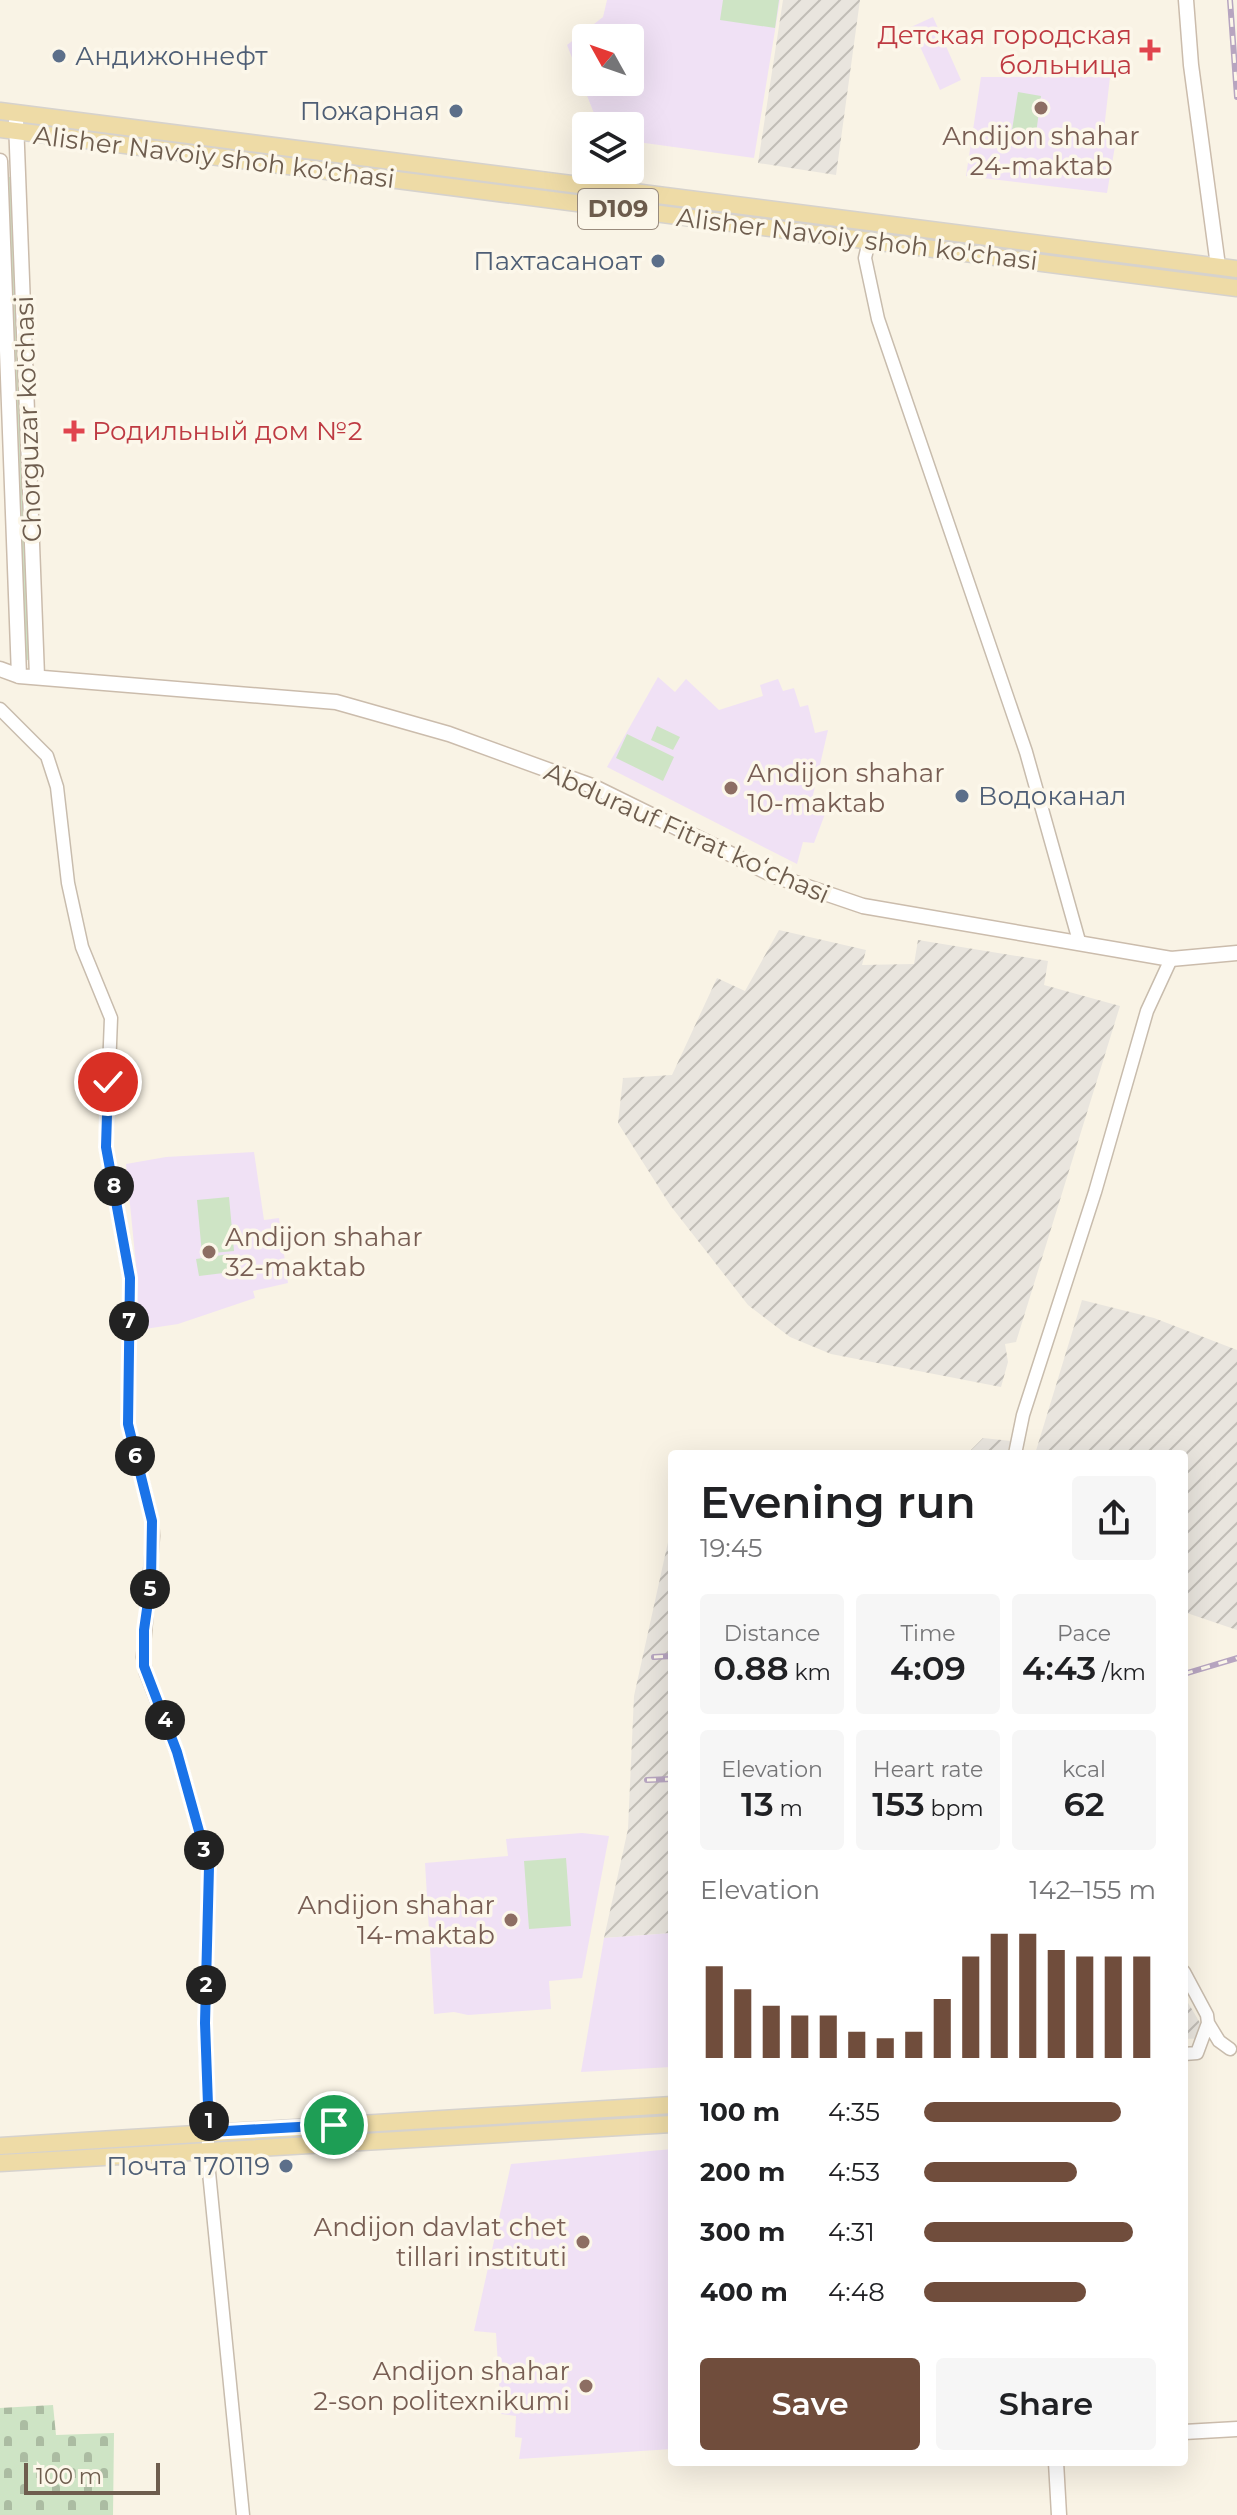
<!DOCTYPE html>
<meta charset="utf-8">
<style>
body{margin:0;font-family:Montserrat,sans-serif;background:#f6f6f6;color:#202124;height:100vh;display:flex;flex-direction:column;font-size:30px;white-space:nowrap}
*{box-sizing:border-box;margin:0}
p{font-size:26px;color:#757577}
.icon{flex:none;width:44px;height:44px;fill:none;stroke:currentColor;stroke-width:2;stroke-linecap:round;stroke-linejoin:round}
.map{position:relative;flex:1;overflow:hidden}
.drawer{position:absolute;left:668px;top:1450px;width:520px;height:1016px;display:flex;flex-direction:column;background:#fff;border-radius:8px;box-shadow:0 8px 32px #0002}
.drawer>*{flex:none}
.needle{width:52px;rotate:310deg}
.fabs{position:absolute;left:572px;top:24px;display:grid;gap:16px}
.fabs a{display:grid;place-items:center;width:72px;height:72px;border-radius:8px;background:#fff;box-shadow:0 8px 32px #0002;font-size:40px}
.scale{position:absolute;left:24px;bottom:20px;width:136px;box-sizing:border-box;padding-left:8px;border:4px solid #6e5d4e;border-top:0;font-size:22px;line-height:28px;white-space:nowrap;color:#6e5d4e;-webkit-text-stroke:6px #fcf7ea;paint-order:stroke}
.pin{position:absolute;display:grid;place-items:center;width:68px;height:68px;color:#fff;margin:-34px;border:4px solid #fff;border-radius:50%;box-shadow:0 2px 8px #0007}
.km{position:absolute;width:40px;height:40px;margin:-20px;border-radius:50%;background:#222;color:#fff;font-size:22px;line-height:40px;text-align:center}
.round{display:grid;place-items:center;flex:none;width:84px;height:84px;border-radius:8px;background:#f6f6f6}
.head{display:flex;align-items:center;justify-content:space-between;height:136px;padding:0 32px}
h1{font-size:44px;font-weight:600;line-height:60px}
.stats{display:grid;grid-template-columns:repeat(3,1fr);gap:12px;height:136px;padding:8px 32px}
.stats div{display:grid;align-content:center;border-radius:8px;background:#f6f6f6;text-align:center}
.stats b{font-size:34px;font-weight:600}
.stats small{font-size:22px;font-weight:400}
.stats p{font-size:22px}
.chart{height:224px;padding:16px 32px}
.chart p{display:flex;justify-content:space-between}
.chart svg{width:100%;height:144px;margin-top:8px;stroke:#704d3c;stroke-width:6}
.cta{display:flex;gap:16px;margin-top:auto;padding:16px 32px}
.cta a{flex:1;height:92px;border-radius:8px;background:#704d3c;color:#fff;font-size:32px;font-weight:600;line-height:92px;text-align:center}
.cta a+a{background:#f6f6f6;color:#202124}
ul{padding:0 32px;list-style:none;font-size:26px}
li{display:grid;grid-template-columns:128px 96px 1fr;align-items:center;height:60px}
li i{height:20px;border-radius:10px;background:#704d3c}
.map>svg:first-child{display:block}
.industrial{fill:url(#industrial-furrows)}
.education{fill:#f0e1f5;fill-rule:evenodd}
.green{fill:#cee4c5}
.cemetery{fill:url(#cemetery-stones)}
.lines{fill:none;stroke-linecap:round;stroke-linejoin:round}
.tertiary-casing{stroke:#c8bcad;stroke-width:15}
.secondary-casing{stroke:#cbbcac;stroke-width:17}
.primary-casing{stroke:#d6d2cd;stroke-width:19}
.tertiary{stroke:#fff;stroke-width:12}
.secondary{stroke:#fff;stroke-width:14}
.primary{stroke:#eedba6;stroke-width:16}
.rail-casing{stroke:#b7a5c0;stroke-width:6}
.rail{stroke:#fcf7ea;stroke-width:3;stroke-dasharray:9;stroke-linecap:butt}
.route-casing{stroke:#fff;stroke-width:16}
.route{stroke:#1a73e8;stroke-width:10}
.health-dot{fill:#e0444e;stroke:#fcf7ea;stroke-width:3}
.service-dot{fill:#5c6f8a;stroke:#fcf7ea;stroke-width:3}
.education-dot{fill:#8d6e63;stroke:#fcf7ea;stroke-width:3}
.labels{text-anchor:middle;stroke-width:7;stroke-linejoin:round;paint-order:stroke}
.shield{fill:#fcf7ea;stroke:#998b7d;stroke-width:2}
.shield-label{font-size:24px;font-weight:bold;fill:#6e5d4e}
.health-label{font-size:26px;fill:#be3a42;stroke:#fcf7ea;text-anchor:end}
.service-label{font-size:26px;fill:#4e5e75;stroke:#fcf7ea;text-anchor:end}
.education-label{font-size:26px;fill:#785e54;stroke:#fcf7ea;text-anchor:end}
.street-label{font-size:26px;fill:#6e5d4e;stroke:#fcf7ea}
</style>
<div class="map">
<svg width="1237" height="2515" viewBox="0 0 1237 2515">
<defs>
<pattern id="industrial-furrows" width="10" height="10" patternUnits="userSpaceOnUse" patternTransform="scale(2)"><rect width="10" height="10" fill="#e9e5de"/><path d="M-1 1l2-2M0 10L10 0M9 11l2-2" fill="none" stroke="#c1bdb6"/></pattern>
<pattern id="cemetery-stones" width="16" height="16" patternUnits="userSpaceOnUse" patternTransform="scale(2)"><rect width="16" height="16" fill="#cee4c5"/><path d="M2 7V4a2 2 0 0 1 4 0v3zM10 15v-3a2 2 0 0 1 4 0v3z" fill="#abbca2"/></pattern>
</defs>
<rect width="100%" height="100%" fill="#f9f3e5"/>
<!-- industrial -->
<path class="industrial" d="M 783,0 L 860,0 L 836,175 L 758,163 Z
M 779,930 L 866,950 L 862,965 L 914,964 L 918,940 L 1048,961 L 1044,985 L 1120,1006 L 1016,1342 L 1005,1344 L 1008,1362 L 1001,1387 L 831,1354 L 790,1337 L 748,1305 L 670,1205 L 618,1123 L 623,1078 L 672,1075 L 717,978 L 745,991 Z
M 1082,1300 L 1154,1318 L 1237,1350 L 1237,1630 L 1184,1612 L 1184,1454 L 1035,1454 Z
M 983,1438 L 1011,1441 L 1007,1454 L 967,1454 Z
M 672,1524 L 672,1933 L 604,1938 L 628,1829 L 634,1696 Z
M 1184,1996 L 1209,2038 L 1184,2039 Z"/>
<!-- education -->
<path class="education" d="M 607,0 L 780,0 L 754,158 L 630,141 L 630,126 L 599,126 L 567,45 L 603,17 ZM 586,38 L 630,38 L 630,82 L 586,82 Z
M 933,17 L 961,80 L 940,90 L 911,27 Z
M 981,77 L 1110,77 L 1103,138 L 1116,140 L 1107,193 L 966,176 Z
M 658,677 L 675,692 L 686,679 L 719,710 L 763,696 L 760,685 L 778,679 L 783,691 L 794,688 L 800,707 L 808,705 L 815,733 L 828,730 L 810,808 L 825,814 L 814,843 L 803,842 L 797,864 L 607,767 Z
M 254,1152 L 264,1220 L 279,1218 L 288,1283 L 253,1291 L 255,1298 L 178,1324 L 145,1329 L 144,1322 L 134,1321 L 138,1285 L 126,1164 L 166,1157 Z
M 582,1833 L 609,1836 L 582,1978 L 549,1981 L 551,2009 L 468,2015 L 454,2012 L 434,2014 L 425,1863 L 508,1856 L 506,1839 Z
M 672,1933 L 672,2067 L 581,2072 L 604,1938 Z
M 672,2149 L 672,2449 L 519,2459 L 522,2438 L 515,2437 L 516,2416 L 501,2414 L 496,2333 L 474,2331 L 511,2164 Z"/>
<!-- green -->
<path class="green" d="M 723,0 L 779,0 L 775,28 L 720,20 Z
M 1018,92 L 1041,96 L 1036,134 L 1012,130 Z
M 5,177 L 13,177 L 32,661 L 23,659 Z
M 657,726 L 680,737 L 673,750 L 651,740 Z
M 627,734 L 674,757 L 663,781 L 616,758 Z
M 229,1197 L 234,1251 L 202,1254 L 197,1200 Z
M 229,1254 L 232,1272 L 199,1276 L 196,1259 Z
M 566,1858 L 571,1926 L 529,1929 L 524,1861 Z"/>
<!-- cemetery -->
<path class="cemetery" d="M 53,2405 L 56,2435 L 114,2433 L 113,2515 L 0,2515 L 0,2408 Z"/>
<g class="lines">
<defs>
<path id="tertiary" d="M 869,241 L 865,258 L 878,319 L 1026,752 L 1079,941
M 0,709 L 47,756 L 57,787 L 68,883 L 82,947 L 111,1018 L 106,1147 L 130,1278 L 128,1424 L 152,1521 L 153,1536 L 143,1657 L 146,1673 L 177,1752 L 209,1867 L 205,2023 L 209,2132 L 207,2152 L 243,2515
M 1015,1454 L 1023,1415 L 1095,1192 L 1147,1011 L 1171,959
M 1184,1972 L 1207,2015 L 1208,2023 L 1197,2053 L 1184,2054
M 1208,2023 L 1219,2041 L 1230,2049"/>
<path id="secondary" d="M 1186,0 L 1191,65 L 1218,266
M 16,121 L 37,676
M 0,161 L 19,676
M 0,669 L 19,676 L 336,702 L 449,734 L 592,786 L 775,876 L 863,906 L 1171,959 L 1237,953
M 1184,2432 L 1237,2429
M 1056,2462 L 1059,2515"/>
<path id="primary" d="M 0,111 L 1237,269
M 0,129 L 1237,288
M 0,2146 L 672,2105
M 0,2163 L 672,2124"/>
</defs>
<!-- tertiary casing -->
<use href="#tertiary" class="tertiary-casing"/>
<!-- secondary casing -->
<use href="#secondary" class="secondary-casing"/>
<!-- primary casing -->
<use href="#primary" class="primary-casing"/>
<!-- tertiary -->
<use href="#tertiary" class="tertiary"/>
<!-- secondary -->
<use href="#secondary" class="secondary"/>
<!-- primary -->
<use href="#primary" class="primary"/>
<defs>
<path id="rail" d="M 1230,0 L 1237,97
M 654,1657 L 672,1656
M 1184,1674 L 1237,1658
M 647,1780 L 672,1779"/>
</defs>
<!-- rail casing -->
<use href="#rail" class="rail-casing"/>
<!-- rail -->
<use href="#rail" class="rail"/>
</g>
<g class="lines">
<defs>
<path id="route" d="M 108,1082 L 106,1147 L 130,1278 L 128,1424 L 152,1521 L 151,1581 L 144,1630 L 144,1666 L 177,1752 L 209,1867 L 205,2023 L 209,2132 L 334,2125"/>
</defs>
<!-- route casing -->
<use href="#route" class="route-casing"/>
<!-- route -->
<use href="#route" class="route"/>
</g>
<!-- markers -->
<g class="health-dot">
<path d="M1146 38h8v8h8v8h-8v8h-8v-8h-8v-8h8z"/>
<path d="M70 419h8v8h8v8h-8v8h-8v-8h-8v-8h8z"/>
</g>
<g class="service-dot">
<circle cx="59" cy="56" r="8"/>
<circle cx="456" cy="111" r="8"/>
<circle cx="658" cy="261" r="8"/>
<circle cx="962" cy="796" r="8"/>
<circle cx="286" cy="2166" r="8"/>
</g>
<g class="education-dot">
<circle cx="1041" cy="108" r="8"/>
<circle cx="731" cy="788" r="8"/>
<circle cx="209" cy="1252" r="8"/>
<circle cx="511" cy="1920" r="8"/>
<circle cx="583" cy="2242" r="8"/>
<circle cx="586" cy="2386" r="8"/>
</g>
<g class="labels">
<!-- shield labels -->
<rect class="shield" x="578" y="189" width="80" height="40" rx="6"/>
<g class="shield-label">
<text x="618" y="217">D109</text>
</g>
<!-- health labels -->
<g class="health-label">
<text x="1132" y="44">Детская городская<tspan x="1132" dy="30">больница</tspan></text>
<text x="92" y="440" text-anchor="start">Родильный дом №2</text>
</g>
<!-- service labels -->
<g class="service-label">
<text x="75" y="65" text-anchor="start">Андижоннефт</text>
<text x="440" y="120">Пожарная</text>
<text x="642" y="270">Пахтасаноат</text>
<text x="978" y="805" text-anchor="start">Водоканал</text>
<text x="270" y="2175">Почта 170119</text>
</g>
<!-- education labels -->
<g class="education-label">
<text x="1041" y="145" text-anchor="middle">Andijon shahar<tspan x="1041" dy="30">24-maktab</tspan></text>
<text x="747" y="782" text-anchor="start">Andijon shahar<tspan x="747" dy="30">10-maktab</tspan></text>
<text x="225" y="1246" text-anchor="start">Andijon shahar<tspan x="225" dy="30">32-maktab</tspan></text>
<text x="495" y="1914">Andijon shahar<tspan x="495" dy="30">14-maktab</tspan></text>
<text x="567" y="2236">Andijon davlat chet<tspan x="567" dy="30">tillari instituti</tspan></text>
<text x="570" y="2380">Andijon shahar<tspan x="570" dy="30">2-son politexnikumi</tspan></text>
</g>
<!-- street labels -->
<g class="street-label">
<text transform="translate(214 157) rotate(7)" y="9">Alisher Navoiy shoh ko'chasi</text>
<text transform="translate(857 239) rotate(7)" y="9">Alisher Navoiy shoh ko'chasi</text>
<text transform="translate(28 419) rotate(-92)" y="9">Chorguzar ko'chasi</text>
<text transform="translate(687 833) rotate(24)" y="9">Abdurauf Fitrat koʻchasi</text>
</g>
</g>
</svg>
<div class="fabs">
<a><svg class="needle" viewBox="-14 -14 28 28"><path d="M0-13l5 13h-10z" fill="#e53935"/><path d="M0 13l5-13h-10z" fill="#757577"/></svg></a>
<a><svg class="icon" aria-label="layers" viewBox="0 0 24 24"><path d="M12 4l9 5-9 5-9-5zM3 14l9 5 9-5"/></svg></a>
</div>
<div class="scale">100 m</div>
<div class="pin" style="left:334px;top:2125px;background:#1e9e55"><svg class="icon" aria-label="arrive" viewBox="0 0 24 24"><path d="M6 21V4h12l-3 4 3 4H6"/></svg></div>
<div class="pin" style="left:108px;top:1082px;background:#d93025"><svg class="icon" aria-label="check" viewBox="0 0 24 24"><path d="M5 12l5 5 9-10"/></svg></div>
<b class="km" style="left:209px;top:2121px">1</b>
<b class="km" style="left:206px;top:1985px">2</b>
<b class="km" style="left:204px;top:1850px">3</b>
<b class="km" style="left:165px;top:1720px">4</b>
<b class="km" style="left:150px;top:1589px">5</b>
<b class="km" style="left:135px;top:1456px">6</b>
<b class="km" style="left:129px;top:1321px">7</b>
<b class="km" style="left:114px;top:1186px">8</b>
<section class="drawer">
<div class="head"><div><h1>Evening run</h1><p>19:45</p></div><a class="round"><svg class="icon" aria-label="share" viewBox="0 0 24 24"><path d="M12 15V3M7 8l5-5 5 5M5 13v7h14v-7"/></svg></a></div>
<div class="stats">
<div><p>Distance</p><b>0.88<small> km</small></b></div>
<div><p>Time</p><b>4:09</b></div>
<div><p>Pace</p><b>4:43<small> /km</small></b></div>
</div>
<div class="stats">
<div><p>Elevation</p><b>13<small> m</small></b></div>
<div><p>Heart rate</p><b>153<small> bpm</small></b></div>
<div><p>kcal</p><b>62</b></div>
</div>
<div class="chart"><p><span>Elevation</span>142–155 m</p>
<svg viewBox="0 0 160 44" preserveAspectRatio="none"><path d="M5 44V16M15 44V23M25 44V28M35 44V31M45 44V31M55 44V36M65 44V38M75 44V36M85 44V26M95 44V13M105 44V6M115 44V6M125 44V11M135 44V13M145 44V13M155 44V13"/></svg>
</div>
<ul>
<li><b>100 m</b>4:35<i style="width:85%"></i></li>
<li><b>200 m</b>4:53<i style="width:66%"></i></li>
<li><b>300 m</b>4:31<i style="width:90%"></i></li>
<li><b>400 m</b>4:48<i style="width:70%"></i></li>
</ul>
<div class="cta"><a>Save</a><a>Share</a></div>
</section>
</div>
